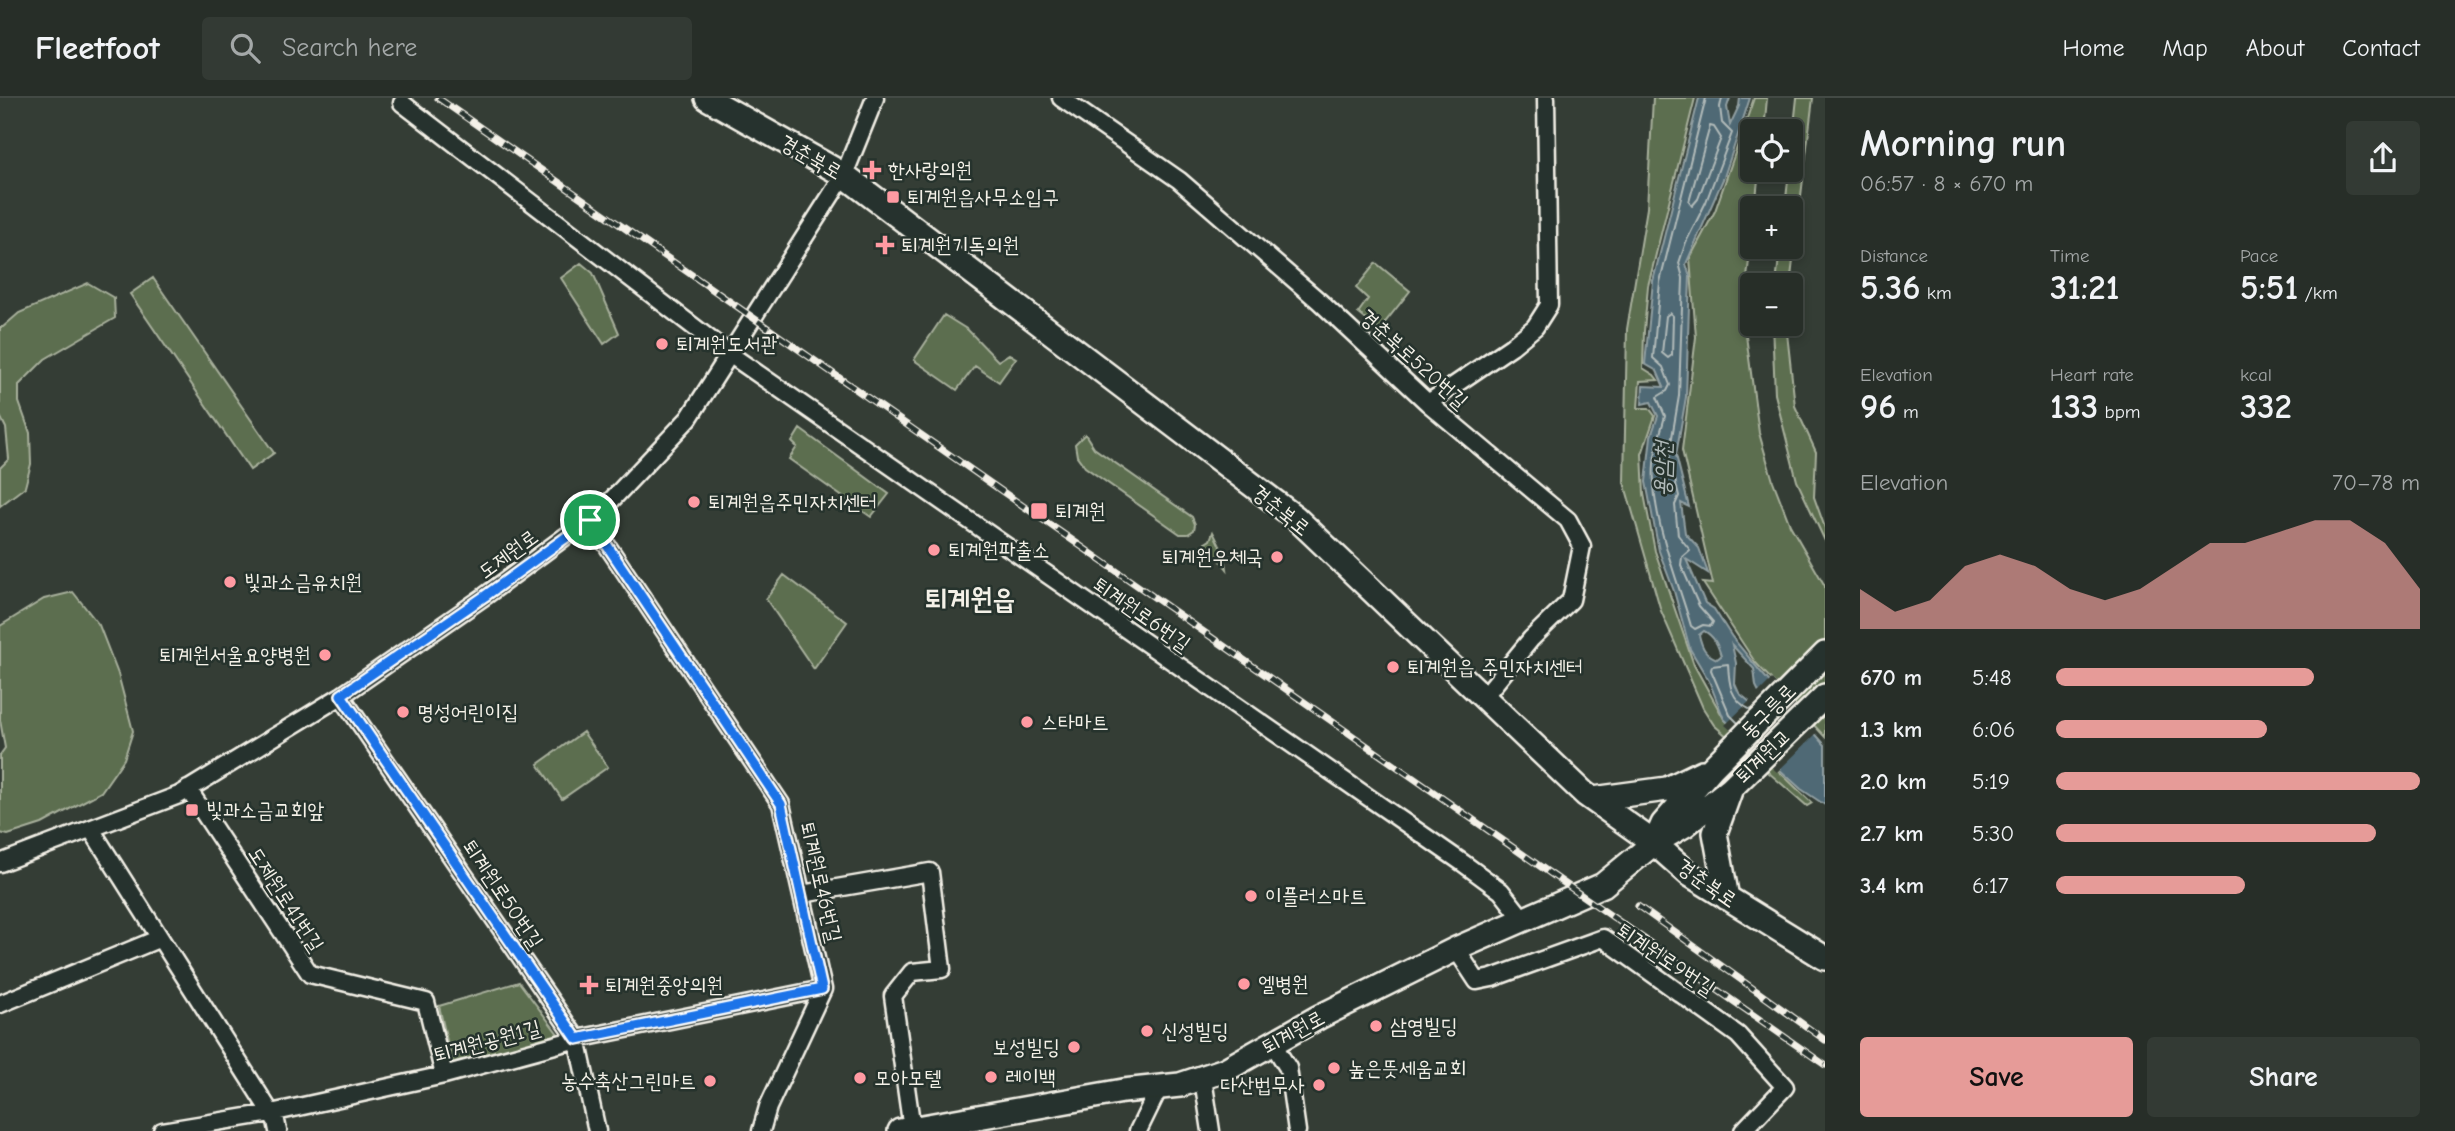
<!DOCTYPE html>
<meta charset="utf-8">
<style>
body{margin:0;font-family:"Comic Neue","Poor Story",sans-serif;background:#333a34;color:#f1f3f6;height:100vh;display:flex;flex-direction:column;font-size:26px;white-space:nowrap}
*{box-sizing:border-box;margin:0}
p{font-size:23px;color:#a4a8a8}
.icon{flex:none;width:38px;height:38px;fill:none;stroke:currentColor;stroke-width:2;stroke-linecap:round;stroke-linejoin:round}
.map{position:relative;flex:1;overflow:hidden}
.side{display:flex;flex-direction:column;background:#272e28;width:630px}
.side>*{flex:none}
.buttons{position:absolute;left:1740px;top:21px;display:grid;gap:14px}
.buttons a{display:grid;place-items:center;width:63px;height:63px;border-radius:7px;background:#272e28;box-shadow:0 4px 10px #0003,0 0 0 2px #434a45;font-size:35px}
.pin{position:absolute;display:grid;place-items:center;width:60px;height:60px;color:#fff;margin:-30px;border:4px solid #fff;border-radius:50%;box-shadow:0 2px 7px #0007}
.round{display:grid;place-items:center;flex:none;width:74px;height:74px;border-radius:7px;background:#333a34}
.summary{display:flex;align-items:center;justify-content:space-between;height:119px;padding:0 35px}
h1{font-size:38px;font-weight:800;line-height:52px}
.figures{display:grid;grid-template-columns:repeat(3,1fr);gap:10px;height:119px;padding:7px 35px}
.figures div{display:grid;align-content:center}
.figures b{font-size:35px;font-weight:800}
.figures small{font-size:19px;font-weight:400}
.figures p{font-size:19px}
.chart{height:196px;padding:14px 35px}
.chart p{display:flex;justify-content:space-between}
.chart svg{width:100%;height:126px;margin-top:7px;fill:#e69b98;opacity:.7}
.action{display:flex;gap:14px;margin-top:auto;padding:14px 35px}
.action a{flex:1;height:80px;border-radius:7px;background:#e69b98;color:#111;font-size:28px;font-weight:800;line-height:80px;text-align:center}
.action a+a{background:#333a34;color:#f1f3f6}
ul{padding:0 35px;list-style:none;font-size:23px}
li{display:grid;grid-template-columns:112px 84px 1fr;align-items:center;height:52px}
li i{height:18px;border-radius:9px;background:#e69b98}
header{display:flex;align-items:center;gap:42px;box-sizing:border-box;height:98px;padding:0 35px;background:#272e28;border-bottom:2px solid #434a45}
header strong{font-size:33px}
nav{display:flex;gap:38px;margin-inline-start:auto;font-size:24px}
.search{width:490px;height:63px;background:#333a34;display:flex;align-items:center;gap:18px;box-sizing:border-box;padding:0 24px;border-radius:7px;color:#a4a8a8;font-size:26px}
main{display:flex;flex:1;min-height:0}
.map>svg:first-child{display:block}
.green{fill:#5c6e50;stroke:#a8b09c;stroke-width:2}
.water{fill:#4f6974;stroke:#919fa2;stroke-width:2;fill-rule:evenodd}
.pier{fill:#343d35}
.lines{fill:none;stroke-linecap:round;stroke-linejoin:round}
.shore{stroke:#b2bbba;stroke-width:2}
.street-casing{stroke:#f4f1e8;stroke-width:21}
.secondary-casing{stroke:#f4f1e8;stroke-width:28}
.street{stroke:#26332d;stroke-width:16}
.secondary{stroke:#26332d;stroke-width:23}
.rail-casing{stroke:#f4f1e8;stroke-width:7}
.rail{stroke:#26332d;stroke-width:4.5;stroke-dasharray:13;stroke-linecap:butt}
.route-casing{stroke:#fff;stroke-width:14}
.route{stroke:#1a73e8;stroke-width:9}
.poi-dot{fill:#ff9aa2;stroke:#26332d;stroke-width:2.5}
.labels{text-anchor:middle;stroke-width:5;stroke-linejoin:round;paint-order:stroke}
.street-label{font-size:21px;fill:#f4f1e8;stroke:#26332d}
.poi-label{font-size:21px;fill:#f4f1e8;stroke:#26332d;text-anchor:start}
.water-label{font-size:23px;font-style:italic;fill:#b2bbba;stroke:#26332d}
.district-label{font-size:28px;font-weight:bold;fill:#f4f1e8;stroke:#26332d}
</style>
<header>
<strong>Fleetfoot</strong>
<div class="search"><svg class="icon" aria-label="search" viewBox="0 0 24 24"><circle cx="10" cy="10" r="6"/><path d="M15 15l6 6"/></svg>Search here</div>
<nav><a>Home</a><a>Map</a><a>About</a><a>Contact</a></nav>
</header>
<main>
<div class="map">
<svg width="1825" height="1033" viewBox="0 0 1825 1033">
<rect width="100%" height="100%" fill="#343d35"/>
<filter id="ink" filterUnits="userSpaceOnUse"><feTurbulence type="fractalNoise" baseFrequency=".0143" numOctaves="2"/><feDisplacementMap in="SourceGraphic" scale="14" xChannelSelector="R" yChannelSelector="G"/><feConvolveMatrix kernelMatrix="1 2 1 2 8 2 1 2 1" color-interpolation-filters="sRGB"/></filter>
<g filter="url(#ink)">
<!-- green -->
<path class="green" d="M 1653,0 L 1695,0 L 1648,188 L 1644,233 L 1643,270 L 1654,277 L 1658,282 L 1640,283 L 1638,310 L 1649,310 L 1655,318 L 1642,356 L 1644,396 L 1655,453 L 1694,567 L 1724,621 L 1812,705 L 1807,708 L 1714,627 L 1703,610 L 1661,513 L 1624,384 L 1627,231 L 1647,110 Z
M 1754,0 L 1767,0 L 1764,33 L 1752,33 L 1752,72 L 1759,72 L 1755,110 L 1752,110 L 1752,136 L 1743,215 L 1759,335 L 1773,383 L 1790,427 L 1825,488 L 1825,639 L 1755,564 L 1703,485 L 1713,486 L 1682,352 L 1696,239 L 1690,160 L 1715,113 Z
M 1797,0 L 1813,0 L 1790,187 L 1776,187 L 1780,149 L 1790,149 L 1790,110 L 1785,110 Z
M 581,165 L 593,175 L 619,235 L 604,246 L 561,180 Z
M 1376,165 L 1410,193 L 1379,232 L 1358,215 L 1368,201 L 1356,190 Z
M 153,180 L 274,355 L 250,372 L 130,196 Z
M 88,185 L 114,200 L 115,220 L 45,261 L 19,287 L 19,304 L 30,335 L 31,366 L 25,389 L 0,408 L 0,370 L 9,361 L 6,330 L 0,318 L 0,229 L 3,229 L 19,215 Z
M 944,217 L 968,232 L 998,263 L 1009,256 L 1016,260 L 999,284 L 975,268 L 957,292 L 914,262 Z
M 1772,226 L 1786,226 L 1795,308 L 1816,354 L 1814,399 L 1825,430 L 1825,443 L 1797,383 L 1775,296 Z
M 800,331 L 889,396 L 871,419 L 789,361 L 797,349 L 792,344 Z
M 1085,336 L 1094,350 L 1192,419 L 1195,426 L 1194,432 L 1188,436 L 1180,436 L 1085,369 L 1077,358 L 1075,346 Z
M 1213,434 L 1225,458 L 1227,471 L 1219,461 L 1199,449 L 1210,442 Z
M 784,477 L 847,524 L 814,571 L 766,501 Z
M 73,494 L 99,527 L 118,576 L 133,633 L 124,661 L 101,694 L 42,726 L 8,737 L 0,735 L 0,657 L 5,650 L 0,622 L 0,528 L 44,501 Z
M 583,634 L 608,669 L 562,701 L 538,666 Z
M 519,884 L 558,936 L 557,942 L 469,966 L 461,962 L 452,965 L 439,908 Z"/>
<!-- water -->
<path class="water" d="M 1699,0 L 1730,0 L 1727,9 L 1730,27 L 1739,8 L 1740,0 L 1750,0 L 1724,79 L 1686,166 L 1690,178 L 1686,299 L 1676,357 L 1689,409 L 1681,405 L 1685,435 L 1699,450 L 1708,475 L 1686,461 L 1705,505 L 1714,511 L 1732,539 L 1760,573 L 1825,647 L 1825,707 L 1801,691 L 1724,621 L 1709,583 L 1690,551 L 1674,493 L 1659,453 L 1646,384 L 1651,338 L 1658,318 L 1651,304 L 1642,306 L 1643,288 L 1664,289 L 1657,273 L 1645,266 L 1653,183 ZM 1704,533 C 1714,538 1718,547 1721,558 L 1717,561 C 1705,556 1702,550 1699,537 ZM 1732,547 L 1754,571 L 1756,588 L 1761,598 L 1751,605 L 1739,595 L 1735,586 L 1736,565 Z"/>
<!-- pier -->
<path class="pier" d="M 1772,581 L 1818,634 L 1777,674 L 1725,627 L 1752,601 L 1756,600 L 1756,597 Z"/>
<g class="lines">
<!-- shore -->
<path class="shore" d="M 1706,0 L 1660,184 L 1653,260 L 1663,269 L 1670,287 L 1667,293 L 1657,299 L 1665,318 C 1661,334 1655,349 1654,366 C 1650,418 1677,479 1691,528 L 1695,531 L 1703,527 L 1711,528 L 1713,524 L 1699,508 L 1681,467 L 1682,459 L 1690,452 L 1678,437 L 1675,407 L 1679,398 L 1669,357 L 1679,298 L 1683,180 L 1679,165 L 1686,144 L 1706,104 L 1732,35 L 1722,25 L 1720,9 L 1722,0
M 1710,28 L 1714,29 L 1721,40 L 1698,101 L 1692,108 L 1689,104 Z
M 1670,215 L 1673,218 L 1672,257 L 1668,260 L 1662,255 L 1666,218 Z
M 1738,625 L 1730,617 L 1711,572 L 1712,568 L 1728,566 C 1729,586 1730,602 1751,612"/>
<defs>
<path id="street" d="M 1061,0 L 1179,82 L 1319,203 L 1428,305 L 1568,422 L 1582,448 L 1571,502 L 1531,541 L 1483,600
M 402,5 L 728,255 L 1463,765 L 1501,793 L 1523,821
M 1428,305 L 1512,248 L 1535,229 L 1549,207 L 1546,0
M 590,422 L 781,706 L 823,891 L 768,1009 L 761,1033
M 341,598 L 577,941 L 597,1033
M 188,691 L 310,876 L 426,904 L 444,977
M 91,731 L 276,1023 L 278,1033
M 0,765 L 179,697 L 341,598 L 485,498 L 604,410 L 689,320 L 844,77 L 875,0
M 802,796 L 930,774 L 942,871 L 912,874 L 893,898 L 912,1031
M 1456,851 L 1477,883 L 1492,880 L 1603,840 L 1738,937 L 1785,989 L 1743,1033
M 0,906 L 158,841
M 1273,946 L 1288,970 L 1297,1033
M 1203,981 L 1211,1033
M 162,1033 L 271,1015 L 444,977 L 577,941 L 823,891
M 1138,1033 L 1159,990"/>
<path id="secondary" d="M 707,0 L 844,77 L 1296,420 L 1585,696 L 1654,745 L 1689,776 L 1825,860
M 1593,701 L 1667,691 L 1702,674
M 1656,742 L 1663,726 L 1712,670 L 1825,556
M 1727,800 L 1715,735 L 1730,693
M 900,1033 L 1123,993 L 1180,987 L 1225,972 L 1319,919 L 1456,851 L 1603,787 L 1654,745 L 1685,727 L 1731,690 L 1825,598"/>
</defs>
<!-- street casing -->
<use href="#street" class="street-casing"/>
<!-- secondary casing -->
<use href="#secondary" class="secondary-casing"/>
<!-- street -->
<use href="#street" class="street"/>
<!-- secondary -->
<use href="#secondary" class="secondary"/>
<defs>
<path id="rail" d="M 438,0 L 1825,967
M 1638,808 L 1825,942"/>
</defs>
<!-- rail casing -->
<use href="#rail" class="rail-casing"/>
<!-- rail -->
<use href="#rail" class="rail"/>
</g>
</g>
<g class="lines" filter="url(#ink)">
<defs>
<path id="route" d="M 590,422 L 781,706 L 822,891 L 577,941 L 341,597 L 485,498 Z"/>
</defs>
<!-- route casing -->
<use href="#route" class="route-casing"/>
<!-- route -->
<use href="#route" class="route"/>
</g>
<!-- markers -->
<g class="poi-dot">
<path d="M868.5 61.5h7v7h7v7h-7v7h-7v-7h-7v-7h7z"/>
<rect x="886" y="92" width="14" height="14" rx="3.5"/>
<path d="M881.5 136.5h7v7h7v7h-7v7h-7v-7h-7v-7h7z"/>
<circle cx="662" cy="246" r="7"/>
<circle cx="694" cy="404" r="7"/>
<rect x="1030" y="404" width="18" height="18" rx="3.5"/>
<circle cx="934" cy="452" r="7"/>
<circle cx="1277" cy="459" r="7"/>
<circle cx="230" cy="484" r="7"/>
<circle cx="325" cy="557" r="7"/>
<circle cx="1393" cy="569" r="7"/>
<circle cx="403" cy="614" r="7"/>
<circle cx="1027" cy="624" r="7"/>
<rect x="185" y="705" width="14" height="14" rx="3.5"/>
<circle cx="1251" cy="798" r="7"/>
<circle cx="1244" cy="886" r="7"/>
<path d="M585.5 876.5h7v7h7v7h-7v7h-7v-7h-7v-7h7z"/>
<circle cx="1376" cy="928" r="7"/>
<circle cx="1147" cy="933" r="7"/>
<circle cx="1074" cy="949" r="7"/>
<circle cx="1334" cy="970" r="7"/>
<circle cx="991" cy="979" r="7"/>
<circle cx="860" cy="980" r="7"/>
<circle cx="710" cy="983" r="7"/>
<circle cx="1319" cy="987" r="7"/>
</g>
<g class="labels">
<!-- street labels -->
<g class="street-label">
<text transform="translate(811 59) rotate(30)" y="7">경춘북로</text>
<text transform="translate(1414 261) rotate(42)" y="7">경춘북로520번길</text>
<text transform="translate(1281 412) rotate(39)" y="7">경춘북로</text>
<text transform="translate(508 456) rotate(-36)" y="7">도제원로</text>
<text transform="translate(1142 516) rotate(35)" y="7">퇴계원로6번길</text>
<text transform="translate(1768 613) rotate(-45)" y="7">동구릉로</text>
<text transform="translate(1763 658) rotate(-44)" y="7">퇴계원교</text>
<text transform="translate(821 784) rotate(77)" y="7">퇴계원로46번길</text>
<text transform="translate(1707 785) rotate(35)" y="7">경춘북로</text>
<text transform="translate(503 796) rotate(56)" y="7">퇴계원로50번길</text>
<text transform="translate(286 801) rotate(57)" y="7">도제원로41번길</text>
<text transform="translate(1666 861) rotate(34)" y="7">퇴계원로9번길</text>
<text transform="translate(1293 934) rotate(-29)" y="7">퇴계원로</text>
<text transform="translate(487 943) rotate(-15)" y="7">퇴계원공원1길</text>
</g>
<!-- poi labels -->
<g class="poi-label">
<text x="888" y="79">한사랑의원</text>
<text x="907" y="106">퇴계원읍사무소입구</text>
<text x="901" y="154">퇴계원기독의원</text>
<text x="676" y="253">퇴계원도서관</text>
<text x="708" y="411">퇴계원읍주민자치센터</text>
<text x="1055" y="420">퇴계원</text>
<text x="948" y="459">퇴계원파출소</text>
<text x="1263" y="466" text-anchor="end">퇴계원우체국</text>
<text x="244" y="491">빛과소금유치원</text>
<text x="311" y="564" text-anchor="end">퇴계원서울요양병원</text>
<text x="1407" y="576">퇴계원읍 주민자치센터</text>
<text x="417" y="621">명성어린이집</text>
<text x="1041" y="631">스타마트</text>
<text x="206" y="719">빛과소금교회앞</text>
<text x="1265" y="805">이플러스마트</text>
<text x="1258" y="893">엘병원</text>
<text x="605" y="894">퇴계원중앙의원</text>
<text x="1390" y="935">삼영빌딩</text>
<text x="1161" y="940">신성빌딩</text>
<text x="1060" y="956" text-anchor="end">보성빌딩</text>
<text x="1348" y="977">높은뜻세움교회</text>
<text x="1005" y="986">레이백</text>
<text x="874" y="987">모아모텔</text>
<text x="696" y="990" text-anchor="end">농수축산그린마트</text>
<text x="1305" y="994" text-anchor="end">다산법무사</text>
</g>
<!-- water labels -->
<g class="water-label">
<text transform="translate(1662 371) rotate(-88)" y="8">용암천</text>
</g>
<!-- district labels -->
<g class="district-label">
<text x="970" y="510">퇴계원읍</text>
</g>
</g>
</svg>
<div class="buttons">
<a><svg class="icon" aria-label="locate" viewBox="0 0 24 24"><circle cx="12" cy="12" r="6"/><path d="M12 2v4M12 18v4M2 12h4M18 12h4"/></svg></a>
<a>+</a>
<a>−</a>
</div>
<div class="pin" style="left:590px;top:422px;background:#1e9e55"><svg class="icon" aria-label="arrive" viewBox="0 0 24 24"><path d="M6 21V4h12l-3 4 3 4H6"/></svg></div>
</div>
<section class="side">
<div class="summary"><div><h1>Morning run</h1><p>06:57 · 8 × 670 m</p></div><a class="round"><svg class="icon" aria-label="share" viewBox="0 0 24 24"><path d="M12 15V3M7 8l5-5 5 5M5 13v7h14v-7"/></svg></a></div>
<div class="figures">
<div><p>Distance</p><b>5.36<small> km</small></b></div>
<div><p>Time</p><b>31:21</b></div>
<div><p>Pace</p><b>5:51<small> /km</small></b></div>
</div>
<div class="figures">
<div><p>Elevation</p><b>96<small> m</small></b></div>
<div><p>Heart rate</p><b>133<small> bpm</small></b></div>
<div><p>kcal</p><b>332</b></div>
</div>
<div class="chart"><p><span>Elevation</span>70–78 m</p>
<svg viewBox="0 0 160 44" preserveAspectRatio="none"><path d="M0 44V30L10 38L20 34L30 22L40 18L50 22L60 30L70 34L80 30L90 22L100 14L110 14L120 10L130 6L140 6L150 14L160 30V44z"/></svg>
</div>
<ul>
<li><b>670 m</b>5:48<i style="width:71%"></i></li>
<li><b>1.3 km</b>6:06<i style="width:58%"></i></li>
<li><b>2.0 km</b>5:19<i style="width:100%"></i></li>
<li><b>2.7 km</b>5:30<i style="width:88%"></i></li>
<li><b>3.4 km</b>6:17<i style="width:52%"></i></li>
</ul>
<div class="action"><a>Save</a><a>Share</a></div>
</section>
</main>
